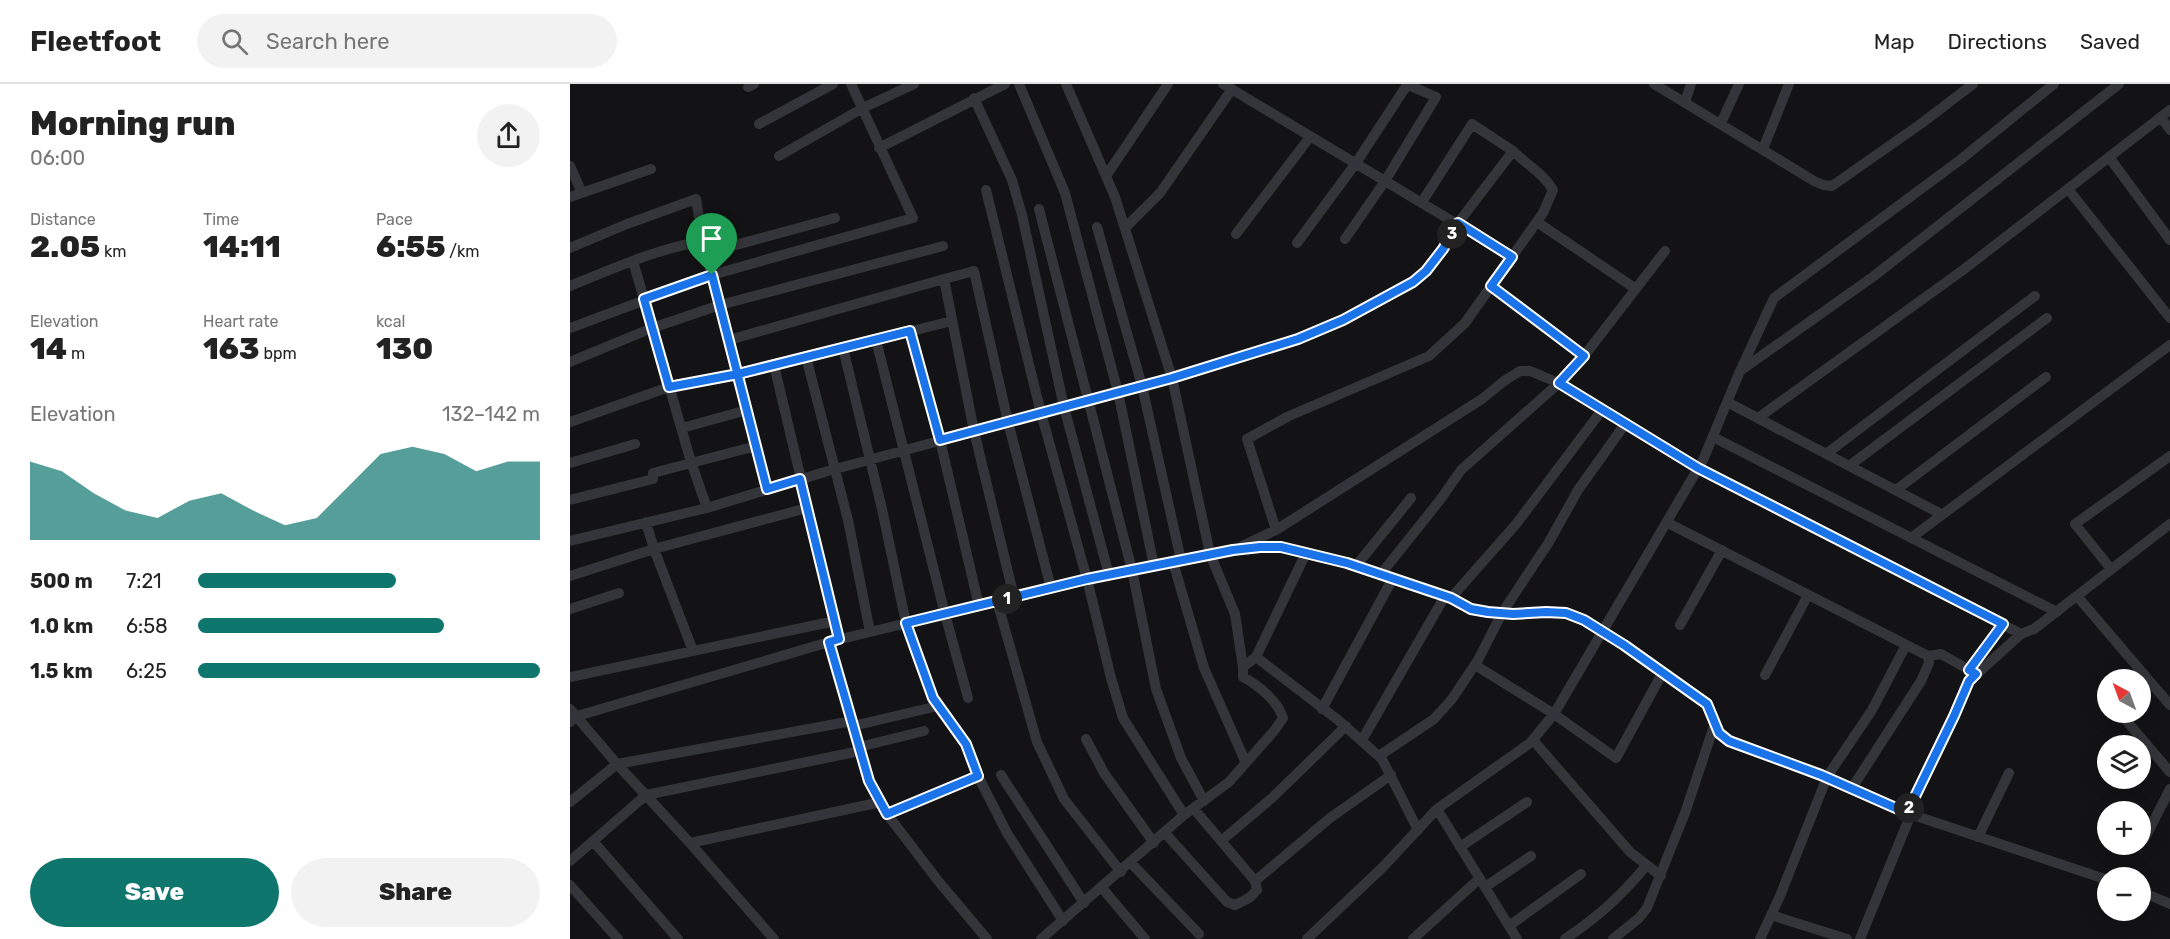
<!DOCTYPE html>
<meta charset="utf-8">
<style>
body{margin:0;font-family:Rubik,sans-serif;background:#f2f2f2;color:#222;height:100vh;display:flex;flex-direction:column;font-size:22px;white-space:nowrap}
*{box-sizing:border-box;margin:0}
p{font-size:20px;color:#767676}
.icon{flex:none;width:33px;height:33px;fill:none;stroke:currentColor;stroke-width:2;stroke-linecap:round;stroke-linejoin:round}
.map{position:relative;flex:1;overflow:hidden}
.drawer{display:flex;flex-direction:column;background:#fff;width:570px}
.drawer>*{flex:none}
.needle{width:39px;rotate:319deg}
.fabs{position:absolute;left:1527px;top:585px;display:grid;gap:12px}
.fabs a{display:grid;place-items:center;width:54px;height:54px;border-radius:50%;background:#fff;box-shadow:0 3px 15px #0003;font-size:30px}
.pin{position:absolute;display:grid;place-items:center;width:51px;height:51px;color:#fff;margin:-62px -26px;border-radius:50% 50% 50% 0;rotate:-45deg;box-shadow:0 0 6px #0007}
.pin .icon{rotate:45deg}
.km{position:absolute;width:30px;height:30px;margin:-15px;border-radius:50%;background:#222;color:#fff;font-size:16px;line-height:30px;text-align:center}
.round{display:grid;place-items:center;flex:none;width:63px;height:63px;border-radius:32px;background:#f2f2f2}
.overview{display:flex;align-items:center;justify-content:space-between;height:102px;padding:0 30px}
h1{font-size:33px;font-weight:800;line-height:45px}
.metrics{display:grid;grid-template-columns:repeat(3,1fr);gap:9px;height:102px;padding:6px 30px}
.metrics div{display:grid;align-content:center}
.metrics b{font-size:30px;font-weight:800}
.metrics small{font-size:16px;font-weight:400}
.metrics p{font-size:16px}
.chart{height:168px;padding:12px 30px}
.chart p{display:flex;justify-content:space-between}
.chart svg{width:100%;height:108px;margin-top:6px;fill:#0f766e;opacity:.7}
.button{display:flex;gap:12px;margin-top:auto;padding:12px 30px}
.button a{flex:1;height:69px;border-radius:36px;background:#0f766e;color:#fff;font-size:24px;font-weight:800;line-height:69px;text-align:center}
.button a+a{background:#f2f2f2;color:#222}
ul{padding:0 30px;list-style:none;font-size:20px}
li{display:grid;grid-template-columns:96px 72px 1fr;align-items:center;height:45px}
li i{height:15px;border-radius:8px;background:#0f766e}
header{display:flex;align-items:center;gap:36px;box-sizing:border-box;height:84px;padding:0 30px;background:#fff;border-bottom:2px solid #e0e0e0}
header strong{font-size:28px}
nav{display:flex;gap:33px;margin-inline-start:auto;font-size:21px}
.search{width:420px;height:54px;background:#f2f2f2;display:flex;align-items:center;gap:15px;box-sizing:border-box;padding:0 21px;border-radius:33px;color:#767676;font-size:22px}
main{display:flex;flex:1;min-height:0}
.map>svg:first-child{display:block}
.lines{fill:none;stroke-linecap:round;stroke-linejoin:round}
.minor{stroke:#34353a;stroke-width:10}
.route-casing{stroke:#fff;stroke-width:12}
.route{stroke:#1a73e8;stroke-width:8}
</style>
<header>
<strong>Fleetfoot</strong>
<div class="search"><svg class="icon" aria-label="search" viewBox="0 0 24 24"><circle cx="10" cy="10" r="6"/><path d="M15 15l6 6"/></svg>Search here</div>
<nav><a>Map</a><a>Directions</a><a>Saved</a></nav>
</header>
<main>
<section class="drawer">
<div class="overview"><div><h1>Morning run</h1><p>06:00</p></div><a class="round"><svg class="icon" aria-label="share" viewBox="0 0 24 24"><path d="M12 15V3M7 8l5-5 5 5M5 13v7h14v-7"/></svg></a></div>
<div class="metrics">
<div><p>Distance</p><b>2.05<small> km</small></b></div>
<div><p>Time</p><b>14:11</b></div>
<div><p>Pace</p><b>6:55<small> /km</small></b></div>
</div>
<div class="metrics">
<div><p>Elevation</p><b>14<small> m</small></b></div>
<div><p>Heart rate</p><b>163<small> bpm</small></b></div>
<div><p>kcal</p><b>130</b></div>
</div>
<div class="chart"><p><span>Elevation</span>132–142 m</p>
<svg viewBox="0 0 160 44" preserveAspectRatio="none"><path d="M0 44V12L10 16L20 25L30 32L40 35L50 28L60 25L70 32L80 38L90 35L100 22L110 9L120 6L130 9L140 16L150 12L160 12V44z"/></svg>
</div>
<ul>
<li><b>500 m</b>7:21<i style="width:58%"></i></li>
<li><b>1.0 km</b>6:58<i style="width:72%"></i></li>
<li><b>1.5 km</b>6:25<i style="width:100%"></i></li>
</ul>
<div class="button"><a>Save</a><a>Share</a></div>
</section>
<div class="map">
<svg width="1600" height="855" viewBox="0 0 1600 855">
<rect width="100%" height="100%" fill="#131315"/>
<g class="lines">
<!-- minor -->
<path class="minor" d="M 449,0 L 495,109 L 548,308 L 584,482
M 496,0 L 545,113 L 602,294 L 640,470 L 665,530 L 673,583
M 653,0 L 942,173
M 1084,0 L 1244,97 L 1253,101 L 1262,102 L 1352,39 L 1403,0
M 178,3 L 184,0
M 404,14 L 442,96 L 452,131 L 494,323 L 539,491
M 1115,18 L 1121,0
M 1591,33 L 1600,46
M 1151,39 L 1169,0
M 189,40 L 263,0
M 309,64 L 435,0
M 1193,65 L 1219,0
M 209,72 L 293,24 L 344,0
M 1539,73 L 1600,156
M 0,82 L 12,109
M 536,92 L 598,0
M 1498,105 L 1600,234
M 416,106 L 471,329 L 517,495 L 541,594 L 553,634 L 614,731
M 0,113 L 81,85
M 469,125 L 562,486 L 586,605 L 611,674 L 634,717
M 967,138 L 1066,205
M 527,143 L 572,302 L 611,476
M 555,144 L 590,109 L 662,5
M 666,150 L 740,53
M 775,155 L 815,97 L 866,13 L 836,0
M 727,159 L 786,79 L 837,1
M 0,164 L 57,140 L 126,115 L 133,157 L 197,405
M 136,169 L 265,134
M 63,177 L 121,378 L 137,424
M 374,195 L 404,187 L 438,338 L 481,504
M 0,202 C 44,184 87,165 133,157
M 921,202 L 1014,272
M 0,244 L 142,191 L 343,134 L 281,0
M 340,247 L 370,356 L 409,522
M 159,256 L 374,195 L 404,347 L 444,513
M 306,256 L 375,530 L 398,614
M 273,264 L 312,425 L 336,539 L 363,614 L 396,660 L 408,692 L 437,749 L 493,837
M 236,273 L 278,436 L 300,548
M 0,278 L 82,244 L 150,221 L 373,162
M 204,281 L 269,555
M 1170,287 L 1304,192 L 1549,0
M 1157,318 L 1371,430
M 1188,334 L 1393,186 L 1600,26
M 0,338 L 99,303 L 168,290 L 382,237
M 112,344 L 177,326
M 1143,353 L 1487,528
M 1256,370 L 1465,212
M 0,379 L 65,360
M 1279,382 L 1477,234
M 1326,406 L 1476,293
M 0,416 L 83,395 L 83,389 L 186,362
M 76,438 L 84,465 L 123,567
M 1098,439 L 1358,572 L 1359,579 L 1351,597 L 1282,704
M 706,446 L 677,355 L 719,332 L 859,272 L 895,239 L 973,129 L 983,106 C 974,90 956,80 943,67
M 1341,454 L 1600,261
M 0,457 L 137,424 L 258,387 L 602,294 L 728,255 L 773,236 L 843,198 L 856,187 L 873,165 L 888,139 L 943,67 L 902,40 L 852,118
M 672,462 L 706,446 L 912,315 L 934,297 L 950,287 L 960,287 L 989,299 L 1128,384 L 1451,550 L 1464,545 L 1600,440
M 603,478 L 634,584 L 676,679
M 786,482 L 841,414
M 1541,485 L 1505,440 L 1600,372
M 811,490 L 870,416 L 891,386 L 989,299 L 1014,272 L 1095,167
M 0,492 L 84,465 L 237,424
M 1507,512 L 1600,621
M 881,514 L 947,439 L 1032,326
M 427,517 L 467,658 L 494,715 L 551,788
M 0,525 L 49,509
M 1110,541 L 1152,466
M 259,558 L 299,697 L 317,730 L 369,798 L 417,855
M 1358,572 L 1371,570 L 1403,588
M 686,573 L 768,636 L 812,675 L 848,746
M 905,581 L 984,630 L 1046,674 L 1093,588
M 1399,586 L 1433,540
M 1195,591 L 1238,511
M 0,593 L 265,537
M 0,625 L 47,680 L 120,759 L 204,855
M 752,625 L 823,494
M 1549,628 L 1600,688
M 0,638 L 7,632 L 259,558 L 517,495 L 663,466 L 690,463 L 711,463 L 777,479 L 881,514 L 901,525 L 918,529 L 943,530 L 977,528 L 996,529 L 1014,536 L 1055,561 L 1137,620 L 1149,649 L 1159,657 L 1251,691 L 1337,729 L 1538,796
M 283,642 L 368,622
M 516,655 L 534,689 L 584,759
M 792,656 L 875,512
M 963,656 L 1060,768 L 1091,792
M 289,663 L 354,647
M 809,672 L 864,635 L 882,615 L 908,576 L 932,529 L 979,458 L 1008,406 L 1055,340
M 431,691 L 514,819
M 0,718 L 47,680 L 282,637
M 867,725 L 947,855
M 1337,729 L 1384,632 L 1399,597 L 1451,550
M 317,730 L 408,692
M 595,749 L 657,818 L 665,821 L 679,814 L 687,806 L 685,797 L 624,725
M 1408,753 L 1439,689
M 1575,754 L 1600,705
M 23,757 L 108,855
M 651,757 L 703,713 L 776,642
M 120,759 L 311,718
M 890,763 L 957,718
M 0,777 L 76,711 L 290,667
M 561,779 L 629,850
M 685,797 L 760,734 L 821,691
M 0,801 L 48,855
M 915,803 L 961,772
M 532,804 L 575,855
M 1570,807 L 1600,820
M 1201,831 L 1277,855
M 939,842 L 1011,790
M 471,855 L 614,731 L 659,698 L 704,647 L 713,634 C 708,617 688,601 673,593 L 673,583 L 686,573 L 736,469
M 737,855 L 813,783 L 867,725 L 960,659 L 984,630 L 1133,376 L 1170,287 L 1204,214 L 1390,76 L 1484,0
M 843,855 L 909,795
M 995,855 C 1029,832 1050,813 1076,782
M 1043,855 L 1069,834 L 1077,824 L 1115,729 L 1145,639
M 1190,855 L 1210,812 L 1257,693 L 1302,626 L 1336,561
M 1290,855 L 1341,730"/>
</g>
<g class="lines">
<defs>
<path id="route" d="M 142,191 C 161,263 179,334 197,405 L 230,395 L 269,555 L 259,558 L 299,697 L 317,730 L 408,692 L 396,660 L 363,614 L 336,539 L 517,495 L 663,466 L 690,463 L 711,463 L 777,479 L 881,514 L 901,525 L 918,528 L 943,530 L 976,528 L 996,529 L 1014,536 L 1054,561 L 1137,620 L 1149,649 L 1159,657 L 1251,691 L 1337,729 L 1384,632 L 1399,597 L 1406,590 L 1399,586 L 1433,540 L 1128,384 L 989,299 L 1014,272 L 921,202 L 942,173 L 888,139 L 873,165 L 856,187 L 843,198 L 773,236 L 728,255 L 602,294 L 370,356 L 340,247 L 168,290 L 99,303 L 74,215 L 142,191"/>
</defs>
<!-- route casing -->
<use href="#route" class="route-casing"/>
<!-- route -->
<use href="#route" class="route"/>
</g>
</svg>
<div class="fabs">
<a><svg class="needle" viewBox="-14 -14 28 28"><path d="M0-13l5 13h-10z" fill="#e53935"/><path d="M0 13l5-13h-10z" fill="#767676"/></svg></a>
<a><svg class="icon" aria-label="layers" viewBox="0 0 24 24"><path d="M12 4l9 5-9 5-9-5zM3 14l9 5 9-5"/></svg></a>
<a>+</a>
<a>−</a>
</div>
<div class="pin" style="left:142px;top:191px;background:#1e9e55"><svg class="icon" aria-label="arrive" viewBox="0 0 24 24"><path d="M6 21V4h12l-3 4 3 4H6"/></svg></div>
<b class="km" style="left:437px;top:515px">1</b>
<b class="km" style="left:1339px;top:724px">2</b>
<b class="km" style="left:882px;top:150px">3</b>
</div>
</main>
